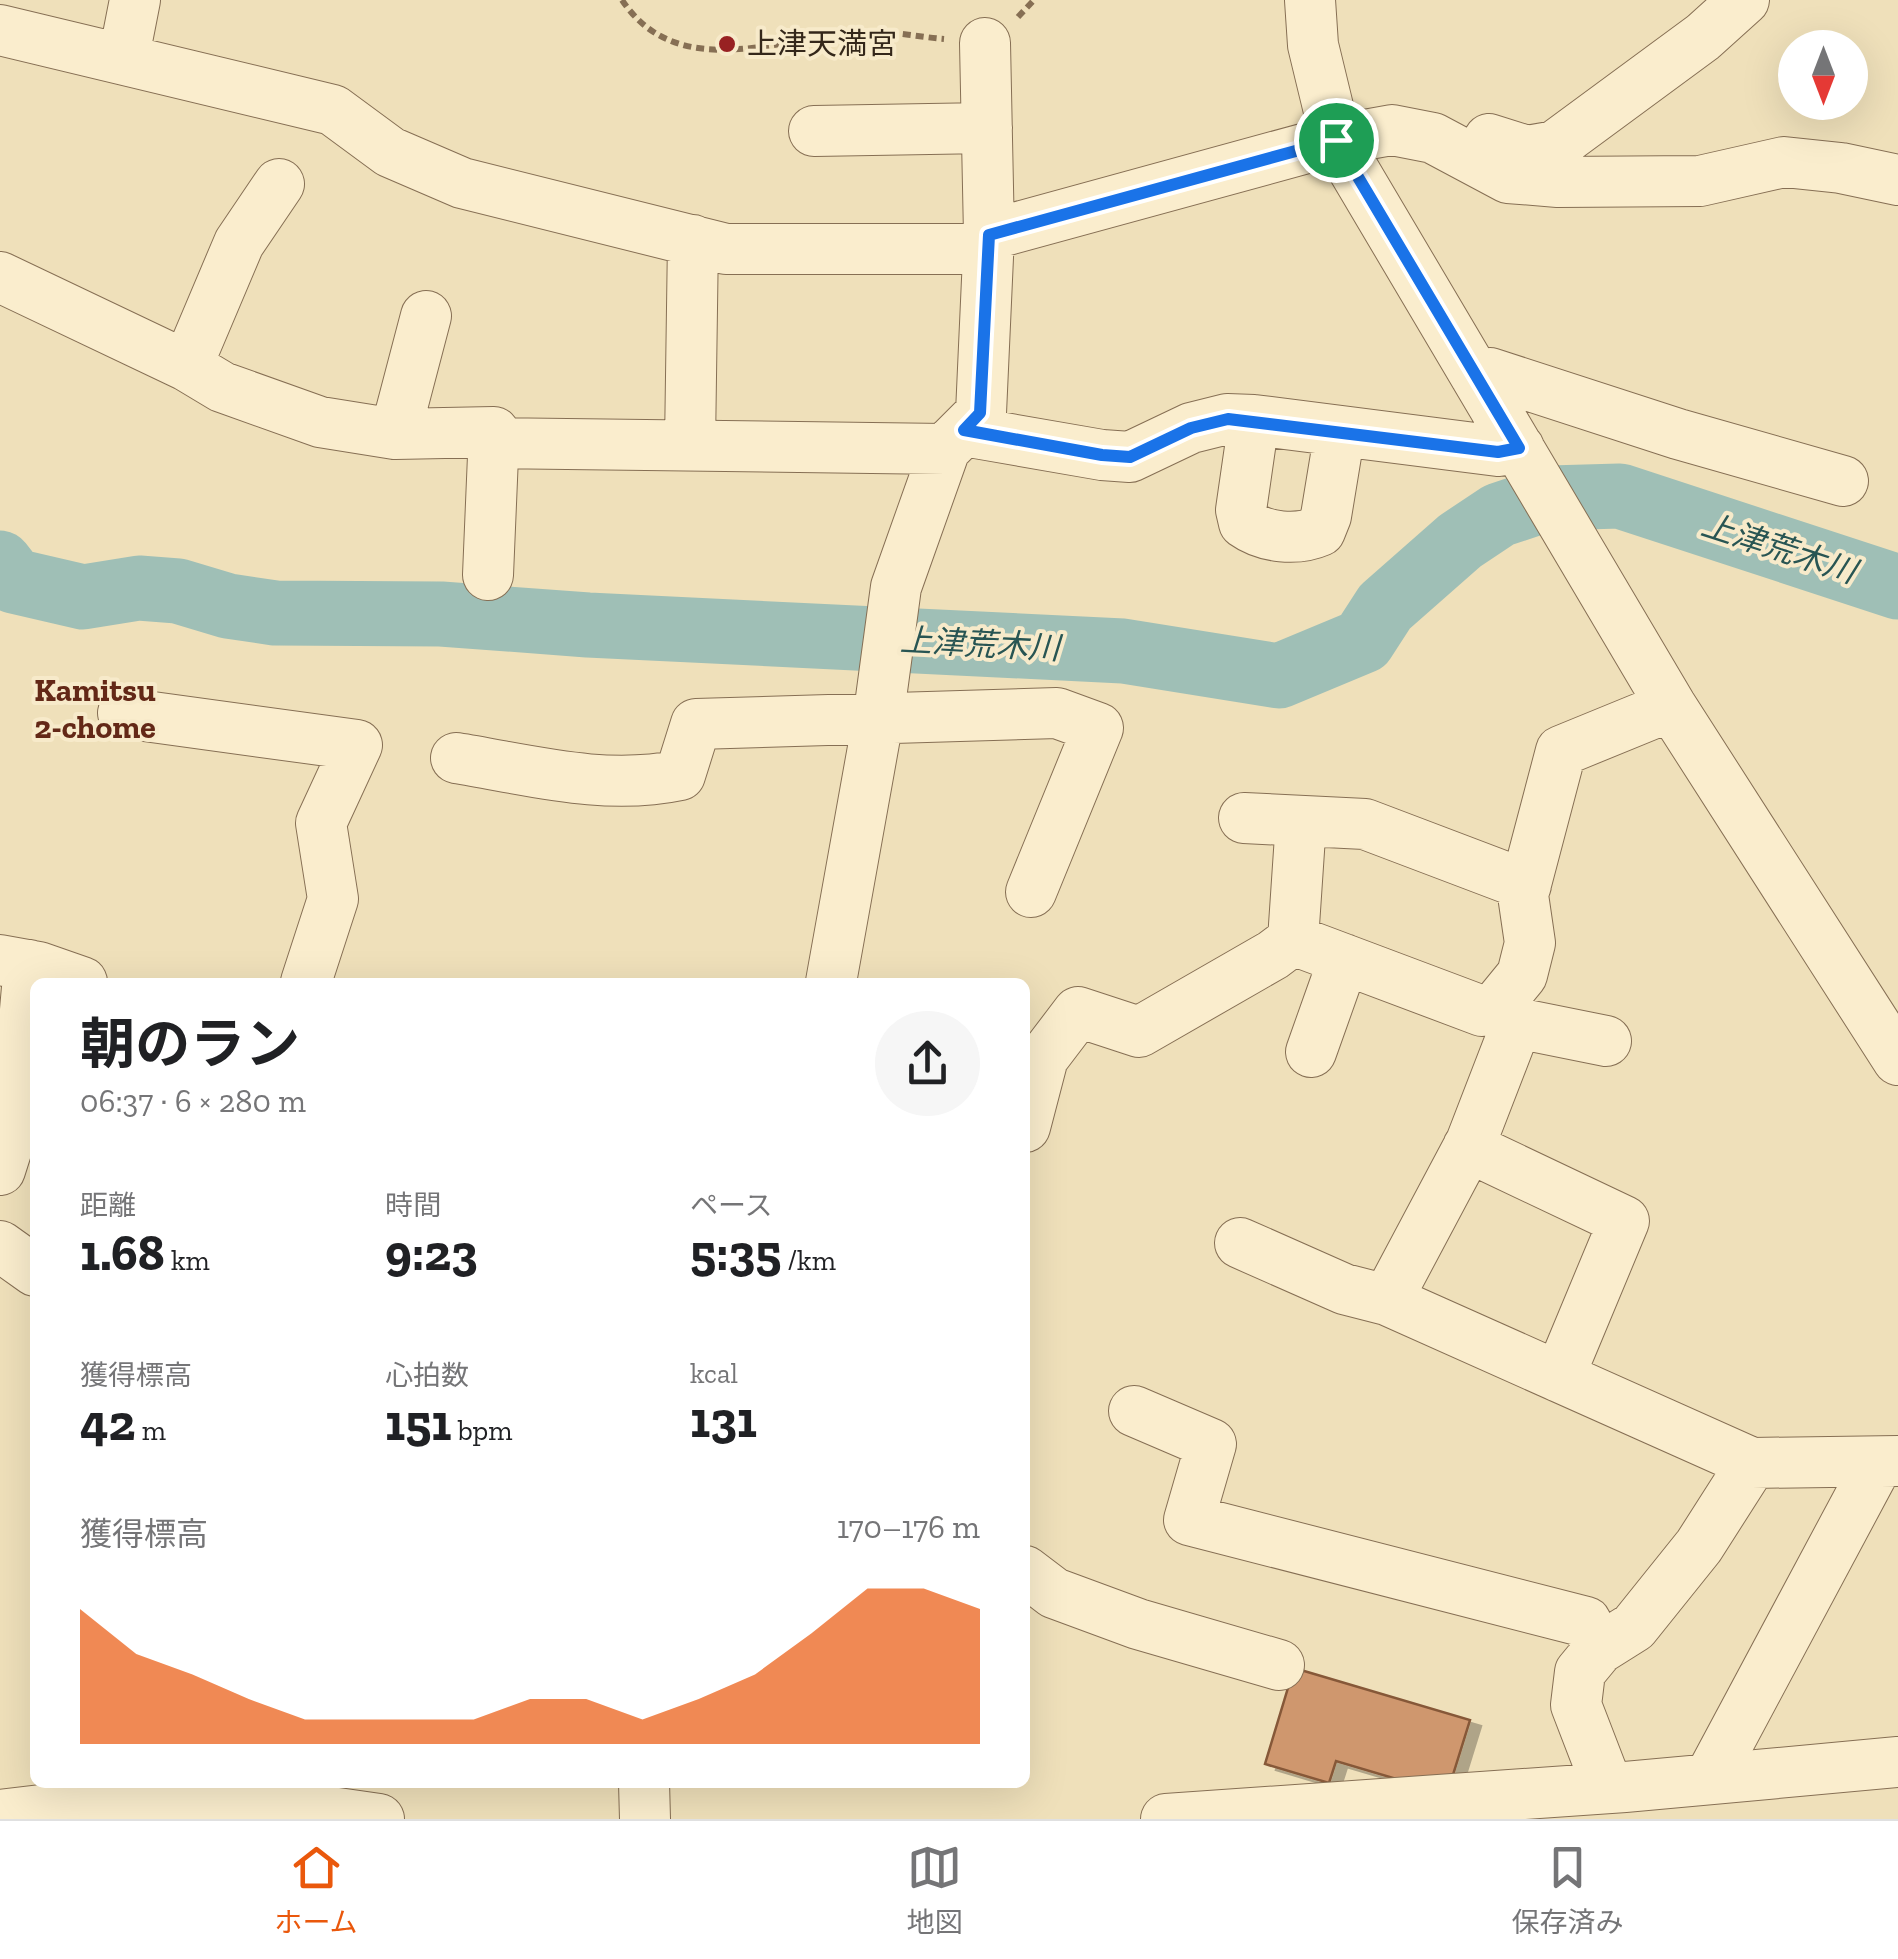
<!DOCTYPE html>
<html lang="ja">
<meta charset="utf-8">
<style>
body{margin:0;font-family:"Zilla Slab","Noto Sans JP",serif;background:#f6f6f6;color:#202124;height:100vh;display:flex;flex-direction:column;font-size:38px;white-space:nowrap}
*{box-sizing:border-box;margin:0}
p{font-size:32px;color:#757577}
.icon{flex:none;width:55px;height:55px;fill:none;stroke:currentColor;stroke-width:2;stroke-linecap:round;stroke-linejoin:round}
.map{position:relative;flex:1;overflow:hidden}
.drawer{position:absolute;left:30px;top:978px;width:1000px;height:810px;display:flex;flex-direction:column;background:#fff;border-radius:15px;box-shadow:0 10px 40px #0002}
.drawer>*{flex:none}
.needle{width:65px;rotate:180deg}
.tools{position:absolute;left:1778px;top:30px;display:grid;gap:20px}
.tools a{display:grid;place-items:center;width:90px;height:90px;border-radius:50%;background:#fff;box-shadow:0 10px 40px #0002;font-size:50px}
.pin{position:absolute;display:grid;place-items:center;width:85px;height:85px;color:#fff;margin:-42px;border:5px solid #fff;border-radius:50%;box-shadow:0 2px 10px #0007}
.round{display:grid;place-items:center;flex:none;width:105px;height:105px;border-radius:52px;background:#f6f6f6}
.headline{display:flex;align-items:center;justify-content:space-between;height:170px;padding:0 50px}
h1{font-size:55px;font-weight:700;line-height:75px}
.metrics{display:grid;grid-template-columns:repeat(3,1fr);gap:15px;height:170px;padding:10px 50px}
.metrics div{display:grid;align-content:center}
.metrics b{font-size:50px;font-weight:700}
.metrics small{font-size:28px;font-weight:400}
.metrics p{font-size:28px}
.chart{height:280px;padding:20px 50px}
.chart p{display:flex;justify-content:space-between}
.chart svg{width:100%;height:180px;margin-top:10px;fill:#ea580c;opacity:.7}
.dock{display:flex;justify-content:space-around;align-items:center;height:140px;border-top:2px solid #e0e0e0;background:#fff;font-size:28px;color:#757577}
.dock a{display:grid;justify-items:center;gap:5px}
.dock .selected{color:#ea580c}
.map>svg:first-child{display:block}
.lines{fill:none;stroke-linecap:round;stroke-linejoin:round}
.river{stroke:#9fbfb6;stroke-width:65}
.building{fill:#cf976e;stroke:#865839;stroke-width:2.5;filter:url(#shadow)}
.minor-casing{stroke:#866f54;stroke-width:52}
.path{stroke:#866f54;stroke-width:6;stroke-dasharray:8 5;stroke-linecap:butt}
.minor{stroke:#faedcd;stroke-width:50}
.route-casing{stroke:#fff;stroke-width:20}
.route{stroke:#1a73e8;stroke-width:12}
.poi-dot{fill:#982122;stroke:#f7eaca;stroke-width:4}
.labels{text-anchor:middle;stroke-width:8;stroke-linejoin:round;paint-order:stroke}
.poi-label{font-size:30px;fill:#34271a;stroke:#f7eaca;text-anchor:start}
.water-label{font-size:32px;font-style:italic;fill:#285553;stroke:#f7eaca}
.neighbourhood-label{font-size:32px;font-weight:bold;fill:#632817;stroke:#f7eaca}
</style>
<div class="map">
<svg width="1898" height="1819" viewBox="0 0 1898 1819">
<defs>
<filter id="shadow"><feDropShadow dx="11" dy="6" stdDeviation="0" flood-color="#0004"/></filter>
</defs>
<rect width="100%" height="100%" fill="#efe0ba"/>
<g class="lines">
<!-- river -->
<path class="river" d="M 0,563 L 14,581 L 83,597 L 139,588 L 178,591 L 228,606 L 275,613 L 441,614 L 588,625 L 1123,651 L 1279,676 L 1363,641 L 1385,607 L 1460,541 L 1499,515 L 1550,498 L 1620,496 L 1898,587"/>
</g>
<!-- building -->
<path class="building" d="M 1294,1668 L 1470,1720 L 1447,1794 L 1336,1761 L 1329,1783 L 1265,1764 Z"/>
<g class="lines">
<defs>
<path id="minor" d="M 1310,0 L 1313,45 L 1336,140 L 1671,706 L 1898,1060
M 0,30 L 333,110 L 390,152 L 462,183 L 726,249 L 989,249
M 126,46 L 135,0
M 814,131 L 987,128
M 1489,139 L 1527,151 L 1555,146 L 1703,37 L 1744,0
M 989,235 L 1336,140 L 1392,130 L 1433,138 L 1508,178 L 1558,182 L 1700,181 L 1784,162 L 1841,168 L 1898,180
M 0,277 L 187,366 L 222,387 L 320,422 L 395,434 L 494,432 L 488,575
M 187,366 L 239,243 L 279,184
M 1475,375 L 1490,373 L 1678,434 L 1843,481
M 964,431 L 1102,455 L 1130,457 L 1191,428 L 1227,419 L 1254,420
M 1340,431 L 1326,516 L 1320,531 C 1297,541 1265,538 1244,523 L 1241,510 L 1254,420 L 1498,451 L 1519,448
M 395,434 L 426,316
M 494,443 L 945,449
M 690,445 L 693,240
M 123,713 L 357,745 L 321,823 L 333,899 L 306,982
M 456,758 C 530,770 605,791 680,775 L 696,724 L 1057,713 L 1098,728 L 1031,892
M 1244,818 L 1365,824 L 1526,885
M 1293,940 L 1482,1011 L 1495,1008 L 1522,975 L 1530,943 L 1523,895 L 1561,751 L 1671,706
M 0,960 L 39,967 L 82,982
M 831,982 L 878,720 L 896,587 L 945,449 L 981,413 L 989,235 L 985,43
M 1495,1008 L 1517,1023 L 1606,1041
M 1311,1052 L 1344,959
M 1025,1127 L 1043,1058 L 1078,1012 L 1139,1032 L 1273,955 L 1293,940 L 1301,821
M 1468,1147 L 1624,1221 L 1559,1377
M 0,1170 L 15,1123 L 29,965
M 1240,1243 L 1344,1289 L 1387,1300 L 1752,1463 L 1898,1461
M 0,1246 L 35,1271
M 1387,1300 L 1471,1142 L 1517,1023
M 1134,1411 L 1211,1444 L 1189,1520 L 1586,1622 L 1599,1649
M 1025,1571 L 1054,1593 L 1138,1624 L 1279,1665
M 1709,1779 L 1878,1463
M 644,1782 L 645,1819
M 1608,1788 L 1576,1705 L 1580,1672 L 1599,1649 L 1634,1627 L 1699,1546 L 1752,1463
M 0,1815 L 151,1797 L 212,1795 L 379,1819
M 1166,1819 L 1625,1787 L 1898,1762"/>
</defs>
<!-- minor casing -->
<use href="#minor" class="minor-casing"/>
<!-- path -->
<path class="path" d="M 622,0 C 679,86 785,35 867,32 C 892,31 919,37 944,39
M 1018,17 L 1034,0"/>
<!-- minor -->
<use href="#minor" class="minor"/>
</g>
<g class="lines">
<defs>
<path id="route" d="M 1336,140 L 1519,448 L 1498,452 L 1228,419 L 1191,428 L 1130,457 L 1102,455 L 964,430 L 980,413 L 989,235 Z"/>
</defs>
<!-- route casing -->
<use href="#route" class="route-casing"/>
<!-- route -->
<use href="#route" class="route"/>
</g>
<!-- markers -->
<circle class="poi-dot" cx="727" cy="44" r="10"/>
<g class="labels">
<!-- poi labels -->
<g class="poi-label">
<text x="747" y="54">上津天満宮</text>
</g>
<!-- water labels -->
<g class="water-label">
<text transform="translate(1779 548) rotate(18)" y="11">上津荒木川</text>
<text transform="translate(980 644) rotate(3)" y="11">上津荒木川</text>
</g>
<!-- neighbourhood labels -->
<g class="neighbourhood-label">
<text x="95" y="701">Kamitsu<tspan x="95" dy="37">2-chome</tspan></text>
</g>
</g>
</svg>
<div class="tools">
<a><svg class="needle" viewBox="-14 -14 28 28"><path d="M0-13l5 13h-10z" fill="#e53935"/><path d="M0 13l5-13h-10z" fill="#757577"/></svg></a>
</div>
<div class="pin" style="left:1336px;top:140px;background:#1e9e55"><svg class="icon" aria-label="arrive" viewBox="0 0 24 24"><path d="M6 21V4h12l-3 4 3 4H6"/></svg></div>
<section class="drawer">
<div class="headline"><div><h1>朝のラン</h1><p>06:37 · 6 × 280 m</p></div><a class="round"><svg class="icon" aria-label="share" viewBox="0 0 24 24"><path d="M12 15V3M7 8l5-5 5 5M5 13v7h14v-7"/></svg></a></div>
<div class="metrics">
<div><p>距離</p><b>1.68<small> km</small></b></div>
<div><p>時間</p><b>9:23</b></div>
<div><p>ペース</p><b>5:35<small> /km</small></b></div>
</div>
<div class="metrics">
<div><p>獲得標高</p><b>42<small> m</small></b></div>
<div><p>心拍数</p><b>151<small> bpm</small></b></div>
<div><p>kcal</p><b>131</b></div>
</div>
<div class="chart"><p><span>獲得標高</span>170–176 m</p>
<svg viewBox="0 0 160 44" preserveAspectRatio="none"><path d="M0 44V11L10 22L20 27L30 33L40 38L50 38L60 38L70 38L80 33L90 33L100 38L110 33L120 27L130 17L140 6L150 6L160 11V44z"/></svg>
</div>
</section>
</div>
<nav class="dock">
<a class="selected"><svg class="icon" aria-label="home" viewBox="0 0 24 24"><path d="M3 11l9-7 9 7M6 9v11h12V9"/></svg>ホーム</a>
<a><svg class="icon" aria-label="map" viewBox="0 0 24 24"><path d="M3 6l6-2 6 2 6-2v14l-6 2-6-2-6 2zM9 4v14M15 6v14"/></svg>地図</a>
<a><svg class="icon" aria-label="saved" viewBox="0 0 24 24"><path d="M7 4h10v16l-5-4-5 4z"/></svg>保存済み</a>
</nav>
